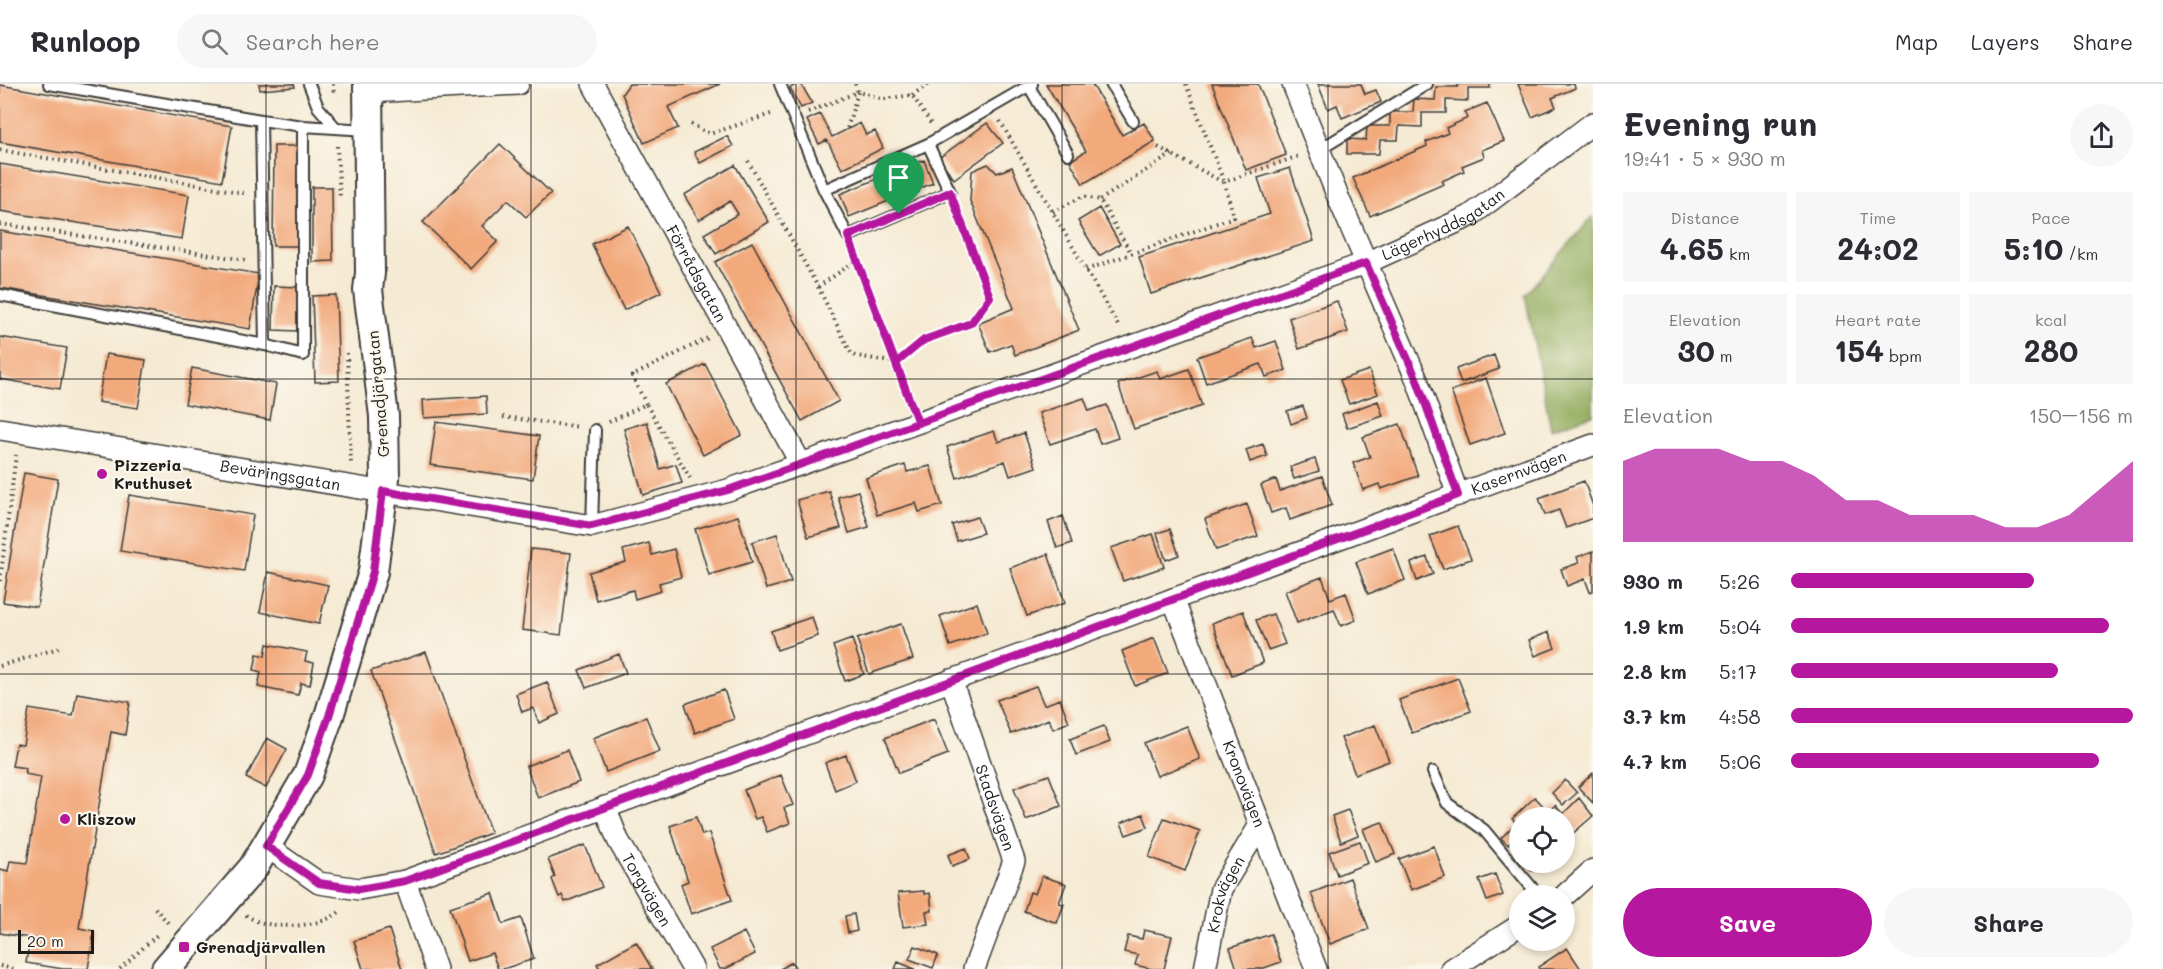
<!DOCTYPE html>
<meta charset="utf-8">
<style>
body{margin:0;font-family:Mali,sans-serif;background:#f7f7f7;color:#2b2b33;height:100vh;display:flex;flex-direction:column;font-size:22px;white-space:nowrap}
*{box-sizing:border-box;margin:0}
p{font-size:20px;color:#7c7c81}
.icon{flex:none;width:33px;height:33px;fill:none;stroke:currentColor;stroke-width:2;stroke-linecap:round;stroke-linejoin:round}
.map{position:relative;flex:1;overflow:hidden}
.panel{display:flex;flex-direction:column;background:#fff;width:570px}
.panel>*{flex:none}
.fabs{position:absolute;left:1509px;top:723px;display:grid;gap:12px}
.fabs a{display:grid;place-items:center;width:66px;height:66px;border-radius:50%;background:#fff;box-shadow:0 3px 9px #0003;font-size:30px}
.scale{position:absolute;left:18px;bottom:15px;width:76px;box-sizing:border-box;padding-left:6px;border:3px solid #1c1c1c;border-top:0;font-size:16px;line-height:21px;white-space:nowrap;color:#1c1c1c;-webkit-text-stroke:4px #fbf7ec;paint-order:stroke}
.pin{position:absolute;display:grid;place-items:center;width:51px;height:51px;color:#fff;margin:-62px -26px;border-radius:50% 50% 50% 0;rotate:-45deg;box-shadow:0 0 6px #0007}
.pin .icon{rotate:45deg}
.round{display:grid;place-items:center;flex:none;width:63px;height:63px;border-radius:32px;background:#f7f7f7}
.summary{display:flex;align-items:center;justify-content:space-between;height:102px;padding:0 30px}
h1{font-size:33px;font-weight:700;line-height:45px}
.stats{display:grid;grid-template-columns:repeat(3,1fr);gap:9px;height:102px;padding:6px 30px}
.stats div{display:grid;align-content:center;border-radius:0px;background:#f7f7f7;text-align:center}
.stats b{font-size:30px;font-weight:700}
.stats small{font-size:16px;font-weight:400}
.stats p{font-size:16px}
.chart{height:168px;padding:12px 30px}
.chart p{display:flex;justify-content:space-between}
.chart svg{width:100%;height:108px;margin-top:6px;fill:#b5179e;opacity:.7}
.action{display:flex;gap:12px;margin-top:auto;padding:12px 30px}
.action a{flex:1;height:69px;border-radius:36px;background:#b5179e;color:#fff;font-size:24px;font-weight:700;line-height:69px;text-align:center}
.action a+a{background:#f7f7f7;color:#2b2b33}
ul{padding:0 30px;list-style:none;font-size:20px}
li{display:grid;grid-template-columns:96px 72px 1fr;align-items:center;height:45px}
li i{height:15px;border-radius:8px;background:#b5179e}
header{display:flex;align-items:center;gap:36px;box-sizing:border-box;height:84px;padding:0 30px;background:#fff;border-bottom:2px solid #e1e1e2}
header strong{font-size:28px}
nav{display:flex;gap:33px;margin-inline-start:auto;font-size:21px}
.search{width:420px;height:54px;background:#f7f7f7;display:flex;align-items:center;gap:15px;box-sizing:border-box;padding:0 21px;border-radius:33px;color:#7c7c81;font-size:22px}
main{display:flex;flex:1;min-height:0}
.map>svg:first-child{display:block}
.forest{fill:#91aa5b;stroke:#56633c;stroke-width:1.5}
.building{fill:#f2a97c}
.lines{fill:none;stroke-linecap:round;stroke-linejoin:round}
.lane-casing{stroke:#3d3b37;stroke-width:14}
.street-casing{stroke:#3d3b37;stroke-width:24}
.secondary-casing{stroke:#3d3b37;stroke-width:32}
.path{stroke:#3d3b37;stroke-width:4;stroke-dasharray:1.5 4.5;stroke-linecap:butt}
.lane{stroke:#fff;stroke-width:10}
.street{stroke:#fff;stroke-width:21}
.secondary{stroke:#fff;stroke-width:28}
.route-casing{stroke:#fff;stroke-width:12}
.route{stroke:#b5179e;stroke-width:8}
.grid{fill:none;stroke:#1c1c1c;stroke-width:1.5;stroke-opacity:0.55}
.poi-dot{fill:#b5179e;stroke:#fbf7ec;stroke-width:2}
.labels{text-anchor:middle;stroke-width:4.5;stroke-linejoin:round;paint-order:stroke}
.street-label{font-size:16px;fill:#1c1c1c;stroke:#fbf7ec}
.poi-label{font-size:16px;font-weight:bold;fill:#1c1c1c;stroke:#fbf7ec;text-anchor:start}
</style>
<header>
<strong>Runloop</strong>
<div class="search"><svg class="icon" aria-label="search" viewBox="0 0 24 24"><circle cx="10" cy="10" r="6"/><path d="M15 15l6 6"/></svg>Search here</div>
<nav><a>Map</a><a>Layers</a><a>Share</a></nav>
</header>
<main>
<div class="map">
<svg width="1593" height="885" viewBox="0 0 1593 885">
<rect width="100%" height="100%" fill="#fbf7ec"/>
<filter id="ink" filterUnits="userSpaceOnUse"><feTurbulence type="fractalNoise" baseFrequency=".0167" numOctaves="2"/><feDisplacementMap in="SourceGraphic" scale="12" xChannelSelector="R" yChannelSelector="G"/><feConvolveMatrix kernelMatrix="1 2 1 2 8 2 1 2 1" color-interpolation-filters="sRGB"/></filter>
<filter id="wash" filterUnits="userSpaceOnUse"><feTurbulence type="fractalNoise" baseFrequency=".008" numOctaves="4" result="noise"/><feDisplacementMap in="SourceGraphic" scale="24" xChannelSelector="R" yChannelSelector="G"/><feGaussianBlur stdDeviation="1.35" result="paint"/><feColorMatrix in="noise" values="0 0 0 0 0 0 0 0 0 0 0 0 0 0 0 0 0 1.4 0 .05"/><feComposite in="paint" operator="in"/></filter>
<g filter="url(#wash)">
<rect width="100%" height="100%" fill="#f5ead3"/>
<!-- forest -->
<path class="forest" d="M 1593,132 L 1593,331 L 1551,345 L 1525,211 Z"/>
<g id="blocks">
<!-- building -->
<path class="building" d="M 259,0 L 294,0 L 295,3 L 260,6 Z
M 629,0 L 720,0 L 668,23 L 678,44 L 644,59 L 622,10 Z
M 798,0 L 801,0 L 812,19 L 801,24 L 790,4 Z
M 1046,0 L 1092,0 L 1122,51 L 1144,39 L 1155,57 L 1083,100 L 1070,77 L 1086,67 Z
M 1212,0 L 1258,0 L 1286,71 L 1246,86 Z
M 1318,0 L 1361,0 L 1365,10 L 1376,6 L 1381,18 L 1342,34 L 1337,21 L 1328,25 Z
M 1458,0 L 1490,0 L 1490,4 L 1468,4 L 1468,17 L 1446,16 L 1446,29 L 1422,29 L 1422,43 L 1399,42 L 1398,56 L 1380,56 L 1379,70 L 1347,70 L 1347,55 L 1366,56 L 1367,42 L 1390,42 L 1390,28 L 1413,28 L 1414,15 L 1435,16 L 1436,3 L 1458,3 Z
M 1518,0 L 1574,0 L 1575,4 L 1552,14 L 1556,23 L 1532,33 Z
M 0,1 L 232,42 L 222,97 L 0,58 Z
M 1487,19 L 1504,57 L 1482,66 L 1484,73 L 1462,82 L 1464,87 L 1442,97 L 1444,100 L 1370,132 L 1353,94 L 1427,62 L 1426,58 L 1448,49 L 1446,44 L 1468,34 L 1465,28 Z
M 820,30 L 832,53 L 860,39 L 866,51 L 875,47 L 883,64 L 842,85 L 827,56 L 819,60 L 807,36 Z
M 987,39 L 1003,59 L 954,95 L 939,74 Z
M 727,52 L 733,62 L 700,79 L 694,68 Z
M 500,60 L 551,109 L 526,133 L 508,116 L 482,142 L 498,157 L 471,185 L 423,138 Z
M 274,62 L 298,62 L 298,162 L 273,162 Z
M 924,76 L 933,99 L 849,133 L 840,110 Z
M 0,80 L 189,111 L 182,155 L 0,127 Z
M 988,80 L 997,89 L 1012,83 L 1079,246 L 1015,271 L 1011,260 L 990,268 L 978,239 L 1014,224 L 970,117 L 972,87 Z
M 735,81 L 769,138 L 716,170 L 704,150 L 738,130 L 730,117 L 699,136 L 684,111 Z
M 1290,84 L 1314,157 L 1151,210 L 1139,173 L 1270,130 L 1258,94 Z
M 312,103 L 332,103 L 333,177 L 312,178 Z
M 1099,124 L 1120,160 L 1099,172 L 1078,137 Z
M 628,142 L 661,208 L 624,226 L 592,160 Z
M 0,147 L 259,190 L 250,245 L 0,204 Z
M 752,158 L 839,317 L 802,337 L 715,178 Z
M 274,202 L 299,203 L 298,247 L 273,246 Z
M 336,211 L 339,297 L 315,298 L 312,212 Z
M 1337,217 L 1348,248 L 1299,265 L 1289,234 Z
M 0,253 L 67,264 L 60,305 L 0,295 Z
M 1252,254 L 1256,264 L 1276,257 L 1286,286 L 1266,293 L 1261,280 L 1206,299 L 1197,273 Z
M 106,270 L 146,276 L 138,324 L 98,318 Z
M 1494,271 L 1499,285 L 1461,299 L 1456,285 Z
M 705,280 L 742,351 L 703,371 L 666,300 Z
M 192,284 L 276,300 L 270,336 L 185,320 Z
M 1189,285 L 1202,322 L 1134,345 L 1118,300 L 1157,287 L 1160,295 Z
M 1369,286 L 1378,310 L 1349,320 L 1340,296 Z
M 1486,294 L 1505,349 L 1470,361 L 1451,307 Z
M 486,312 L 487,330 L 424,334 L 423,316 Z
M 1084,314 L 1089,327 L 1107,321 L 1118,354 L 1100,360 L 1095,345 L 1050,360 L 1039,329 Z
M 1378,317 L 1383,332 L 1347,344 L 1342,330 Z
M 1303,322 L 1307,334 L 1291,340 L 1287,327 Z
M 436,338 L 539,352 L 533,395 L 430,381 Z
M 647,338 L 660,385 L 676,380 L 682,399 L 643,411 L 624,345 Z
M 1400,340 L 1418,392 L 1381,405 L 1379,400 L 1363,406 L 1353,379 L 1370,373 L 1363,353 Z
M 994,347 L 998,358 L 1024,349 L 1036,383 L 1010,392 L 1005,377 L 957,394 L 947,363 Z
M 1263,360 L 1267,372 L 1250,378 L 1246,366 Z
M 1315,375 L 1319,387 L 1294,395 L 1290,383 Z
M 905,381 L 907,388 L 930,382 L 942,421 L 919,428 L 916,419 L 877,431 L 866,394 Z
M 24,389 L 58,395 L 37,523 L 3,518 Z
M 1322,392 L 1332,421 L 1290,436 L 1286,424 L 1271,429 L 1261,401 L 1276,395 L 1280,407 Z
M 1584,397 L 1593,422 L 1593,434 L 1566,444 L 1559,426 L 1545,431 L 1539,414 Z
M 829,407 L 841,444 L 808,453 L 797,416 Z
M 858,407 L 869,443 L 849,449 L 838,413 Z
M 129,411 L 253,431 L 244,487 L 120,467 Z
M 1247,420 L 1258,452 L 1216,466 L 1205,435 Z
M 738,432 L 752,478 L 709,491 L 695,445 Z
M 1063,432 L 1072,459 L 1057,464 L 1048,438 Z
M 977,433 L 983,449 L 957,457 L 952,441 Z
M 1458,442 L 1471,475 L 1443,485 L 1430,452 Z
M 1170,445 L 1179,471 L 1166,476 L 1157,449 Z
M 777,450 L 791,498 L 766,505 L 752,458 Z
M 1153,450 L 1164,483 L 1123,497 L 1111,464 Z
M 649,459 L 652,471 L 674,465 L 681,493 L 659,499 L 661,507 L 635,515 L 633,506 L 596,516 L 589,488 L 626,478 L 623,466 Z
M 1393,464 L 1405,496 L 1368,510 L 1356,478 Z
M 531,465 L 571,469 L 561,551 L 522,546 Z
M 1593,467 L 1593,507 L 1590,508 L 1585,495 L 1567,502 L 1561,485 L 1579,479 L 1577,473 Z
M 1048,470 L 1065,519 L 1027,532 L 1010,484 Z
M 1427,473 L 1433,490 L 1417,497 L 1411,479 Z
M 268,488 L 328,501 L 319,540 L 260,528 Z
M 1322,493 L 1330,515 L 1346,509 L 1356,536 L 1341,542 L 1334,525 L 1297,539 L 1285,507 Z
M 977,519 L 987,549 L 950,562 L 940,532 Z
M 1243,527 L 1263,579 L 1232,591 L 1212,539 Z
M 1273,530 L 1285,560 L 1268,566 L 1256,536 Z
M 812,533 L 818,552 L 777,566 L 771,547 Z
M 901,540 L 913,575 L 869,590 L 857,555 Z
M 1549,548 L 1555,564 L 1535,572 L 1529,556 Z
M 1154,554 L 1168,589 L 1135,602 L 1122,567 Z
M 852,555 L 864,590 L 845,597 L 833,562 Z
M 267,560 L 307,568 L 305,577 L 314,579 L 310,601 L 301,599 L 298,611 L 258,603 L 261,588 L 254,586 L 257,570 L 265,572 Z
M 426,568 L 491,749 L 436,769 L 371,587 Z
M 619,570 L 626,589 L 586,604 L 579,586 Z
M 1458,594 L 1471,627 L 1412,649 L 1399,616 Z
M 547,598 L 559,630 L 539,639 L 533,624 L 522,628 L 516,610 Z
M 1036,602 L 1044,621 L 1060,615 L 1069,638 L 1053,645 L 1049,635 L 1011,650 L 997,616 Z
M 724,606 L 734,635 L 695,649 L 685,620 Z
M 77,609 L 130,618 L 125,651 L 111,648 L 79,844 L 94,847 L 88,885 L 63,885 L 26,879 L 30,854 L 0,849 L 0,785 L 8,787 L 10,777 L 27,779 L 41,693 L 25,690 L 26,684 L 12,682 L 16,660 L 23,661 L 29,625 L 73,632 Z
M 646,633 L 660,667 L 606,688 L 593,654 Z
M 934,635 L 948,670 L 899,689 L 885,654 Z
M 1375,641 L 1389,677 L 1355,690 L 1341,654 Z
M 1104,642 L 1110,658 L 1076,671 L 1070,655 Z
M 1187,642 L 1200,675 L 1157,692 L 1144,659 Z
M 267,654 L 287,665 L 266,704 L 246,694 Z
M 567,666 L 579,698 L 538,714 L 526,682 Z
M 846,671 L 856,697 L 835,706 L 825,679 Z
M 1593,689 L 1593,719 L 1578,703 Z
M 781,691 L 793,721 L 784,724 L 790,739 L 767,748 L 761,733 L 755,735 L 744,706 Z
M 1049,691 L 1061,722 L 1026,736 L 1014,704 Z
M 1565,696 L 1577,709 L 1563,721 L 1552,709 Z
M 1535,713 L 1544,723 L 1533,734 L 1520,734 L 1520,743 L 1512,735 Z
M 1579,714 L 1593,732 L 1564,757 L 1564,734 L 1542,734 L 1555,721 L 1563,730 Z
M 1348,726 L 1358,751 L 1341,758 L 1332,732 Z
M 1143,730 L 1148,743 L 1126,751 L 1121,739 Z
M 696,733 L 702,751 L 709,749 L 732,816 L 691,830 L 681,800 L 688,797 L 670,742 Z
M 1164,734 L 1200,747 L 1185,787 L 1149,773 Z
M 1382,738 L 1395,770 L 1376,778 L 1363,745 Z
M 1512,743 L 1518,750 L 1508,761 L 1501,754 Z
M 1360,757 L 1368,779 L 1337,791 L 1329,768 Z
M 585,761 L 602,803 L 565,818 L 562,811 L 559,813 L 552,795 L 555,793 L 548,775 Z
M 1434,762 L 1445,793 L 1411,806 L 1399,775 Z
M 966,764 L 970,775 L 952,782 L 948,771 Z
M 1524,778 L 1541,778 L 1532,787 Z
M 1495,790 L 1503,811 L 1487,817 L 1479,796 Z
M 1042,792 L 1066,800 L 1059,819 L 1064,820 L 1057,839 L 1024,827 L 1030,808 L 1035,810 Z
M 1350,794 L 1369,845 L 1330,860 L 1311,809 Z
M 924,807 L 924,810 L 930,809 L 932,827 L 926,827 L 928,840 L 903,843 L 898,809 Z
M 493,809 L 503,840 L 521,834 L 534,875 L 503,885 L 498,885 L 492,869 L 468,877 L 450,823 Z
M 854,830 L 857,847 L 848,849 L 845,832 Z
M 389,845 L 402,885 L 363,885 L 354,857 Z
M 1144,846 L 1172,852 L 1164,885 L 1152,885 L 1135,881 L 1138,871 L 1124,868 L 1128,852 L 1142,855 Z
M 744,848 L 755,870 L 725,885 L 720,885 L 710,865 Z
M 1271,850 L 1281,878 L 1261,885 L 1237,885 L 1230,864 Z
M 636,858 L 652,885 L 600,885 L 597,880 Z
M 915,862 L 938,871 L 933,884 L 909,875 Z
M 1567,864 L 1581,885 L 1539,885 L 1538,883 Z
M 792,878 L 796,885 L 780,885 Z
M 898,878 L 915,885 L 895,885 Z"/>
</g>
</g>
<g filter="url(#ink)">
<use href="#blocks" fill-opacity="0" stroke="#3d3b37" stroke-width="1.5"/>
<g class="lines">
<defs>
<path id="lane" d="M 49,0 L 261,36 L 265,261
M 309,0 L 318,23 L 336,44
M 780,0 L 824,106 L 848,152 L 950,108 L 928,60 L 824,106
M 1111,0 L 1133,37
M 1029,2 L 1068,70
M 261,36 L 303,42
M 928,60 L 1032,0
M 1319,66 L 1427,0
M 0,211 L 265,261 L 303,271 L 303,42 L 367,46
M 592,442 L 595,346
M 1433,688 L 1447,719 L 1484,746 L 1539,812"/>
<g id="street">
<path id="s1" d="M 593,0 L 801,380"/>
<path d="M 1293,0 L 1338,113 L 1417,296 L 1458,411"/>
<path d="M 369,8 L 518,0"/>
<path id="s2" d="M 0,345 L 592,442 L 728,406 L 1366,179 L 1470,132 L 1593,39"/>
<path id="s3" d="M 1173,515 L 1316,885"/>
<path id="s4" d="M 951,596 L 1014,777 L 974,885"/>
<path id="s5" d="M 605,723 L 618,756 L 693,885"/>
<path id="s6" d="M 266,762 L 319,799 L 359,805 L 405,797 L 1593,361"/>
<path d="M 405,797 L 436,885"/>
<path d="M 1564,812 L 1593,786"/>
<path id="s7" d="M 1205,885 L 1221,805 L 1260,741"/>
<path d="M 1451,885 L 1520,841"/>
</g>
<path id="secondary" d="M 166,885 L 253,784 L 308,691 L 329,632 L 373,488 L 385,394 L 384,332 L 368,206 L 370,189 L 368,0"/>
</defs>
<!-- lane casing -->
<use href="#lane" class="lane-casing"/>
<!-- street casing -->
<use href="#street" class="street-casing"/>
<!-- secondary casing -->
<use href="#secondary" class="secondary-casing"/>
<!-- path -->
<path class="path" d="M 333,0 L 334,10
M 855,0 L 858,8 L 884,15 L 912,11 L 931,40
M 1186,0 L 1224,98
M 912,11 L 929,0
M 808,28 L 858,8 L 847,45
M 1000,37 L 1119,243
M 691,40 L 710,50 L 774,29
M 337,62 L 340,115
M 1158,63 L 1223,98
M 0,66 L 244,109
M 748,77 L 818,203 L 852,271 L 896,279 L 924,256 L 971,239 L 990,213 L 956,123
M 1100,116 L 1172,70
M 1053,128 L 1083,112 L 1100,116 L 1131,169
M 0,140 L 246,176
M 853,167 L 910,317
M 1086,186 L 1234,133 L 1224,98 L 1299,72
M 818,203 L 857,176
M 347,269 L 351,381
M 646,320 L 632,292 L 708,254
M 503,333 L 580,343
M 609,338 L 646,320 L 690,394
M 0,497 L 16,371
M 0,582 L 62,563
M 155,824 L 168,839
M 246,831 C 265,847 324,845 341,826
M 0,882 L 15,885
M 120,885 L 157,851"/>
<!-- lane -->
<use href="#lane" class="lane"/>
<!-- street -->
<use href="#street" class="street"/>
<!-- secondary -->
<use href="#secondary" class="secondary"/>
</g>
</g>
<g class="lines" filter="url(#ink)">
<defs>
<path id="route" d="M 899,130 L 848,152 L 918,339 L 728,406 L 592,442 L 383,407 L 373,488 L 329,632 L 308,691 L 266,762 L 319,799 L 359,805 L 405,797 L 1458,411 L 1417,296 L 1366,179 L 918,339 L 896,279 L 924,256 L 971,239 L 990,213 L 950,108 L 899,130"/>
</defs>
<!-- route casing -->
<use href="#route" class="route-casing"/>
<!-- route -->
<use href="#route" class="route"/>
</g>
<!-- grid -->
<path class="grid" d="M 266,0 L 266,885M 531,0 L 531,885M 796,0 L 796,885M 1062,0 L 1062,885M 1328,0 L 1328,885M 0,295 L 1593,295M 0,590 L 1593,590"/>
<!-- markers -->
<g class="poi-dot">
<circle cx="102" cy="390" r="6"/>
<circle cx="65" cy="735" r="6"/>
<rect x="178" y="857" width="12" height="12" rx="3"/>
</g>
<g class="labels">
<!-- street labels -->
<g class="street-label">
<text dy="6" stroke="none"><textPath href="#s2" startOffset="1504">Lägerhyddsgatan</textPath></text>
<text dy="6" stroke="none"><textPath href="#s1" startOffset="216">Förrådsgatan</textPath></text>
<text transform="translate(378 310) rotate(-95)" y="6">Grenadjärgatan</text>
<text dy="6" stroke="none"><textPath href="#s6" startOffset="1338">Kasernvägen</textPath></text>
<text dy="6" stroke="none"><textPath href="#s2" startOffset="284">Beväringsgatan</textPath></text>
<text dy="6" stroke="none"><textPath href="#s3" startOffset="198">Kronovägen</textPath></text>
<text dy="6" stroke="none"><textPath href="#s4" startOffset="135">Stadsvägen</textPath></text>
<text dy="6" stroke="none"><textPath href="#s5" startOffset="93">Torgvägen</textPath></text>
<text dy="6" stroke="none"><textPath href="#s7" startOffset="78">Krokvägen</textPath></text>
</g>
<!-- poi labels -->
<g class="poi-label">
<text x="114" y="387">Pizzeria<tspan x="114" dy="18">Kruthuset</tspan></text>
<text x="77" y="741">Kliszow</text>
<text x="196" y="869">Grenadjärvallen</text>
</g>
</g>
</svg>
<div class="fabs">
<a><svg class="icon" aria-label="locate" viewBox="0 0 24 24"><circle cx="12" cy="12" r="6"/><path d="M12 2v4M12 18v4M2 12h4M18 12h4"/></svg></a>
<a><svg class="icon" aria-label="layers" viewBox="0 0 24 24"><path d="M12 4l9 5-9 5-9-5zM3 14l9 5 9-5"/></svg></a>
</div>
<div class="scale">20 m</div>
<div class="pin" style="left:899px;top:130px;background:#1e9e55"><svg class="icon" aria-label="arrive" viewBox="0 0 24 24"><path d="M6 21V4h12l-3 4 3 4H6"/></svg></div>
</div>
<section class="panel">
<div class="summary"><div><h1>Evening run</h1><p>19:41 · 5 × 930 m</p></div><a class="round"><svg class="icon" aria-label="share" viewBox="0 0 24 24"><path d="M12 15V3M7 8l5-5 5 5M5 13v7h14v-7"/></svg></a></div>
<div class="stats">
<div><p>Distance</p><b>4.65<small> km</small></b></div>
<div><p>Time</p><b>24:02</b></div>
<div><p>Pace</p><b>5:10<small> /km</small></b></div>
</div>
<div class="stats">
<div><p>Elevation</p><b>30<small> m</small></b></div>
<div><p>Heart rate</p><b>154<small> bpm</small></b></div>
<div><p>kcal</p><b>280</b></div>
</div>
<div class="chart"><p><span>Elevation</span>150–156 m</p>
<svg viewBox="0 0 160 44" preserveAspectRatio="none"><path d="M0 44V11L10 6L20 6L30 6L40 11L50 11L60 17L70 27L80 27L90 33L100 33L110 33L120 38L130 38L140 33L150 22L160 11V44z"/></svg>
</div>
<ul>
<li><b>930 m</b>5:26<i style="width:71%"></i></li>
<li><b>1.9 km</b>5:04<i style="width:93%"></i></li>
<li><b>2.8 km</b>5:17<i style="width:78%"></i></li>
<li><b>3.7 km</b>4:58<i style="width:100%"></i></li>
<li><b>4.7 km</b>5:06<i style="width:90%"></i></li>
</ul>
<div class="action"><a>Save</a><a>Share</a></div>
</section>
</main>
